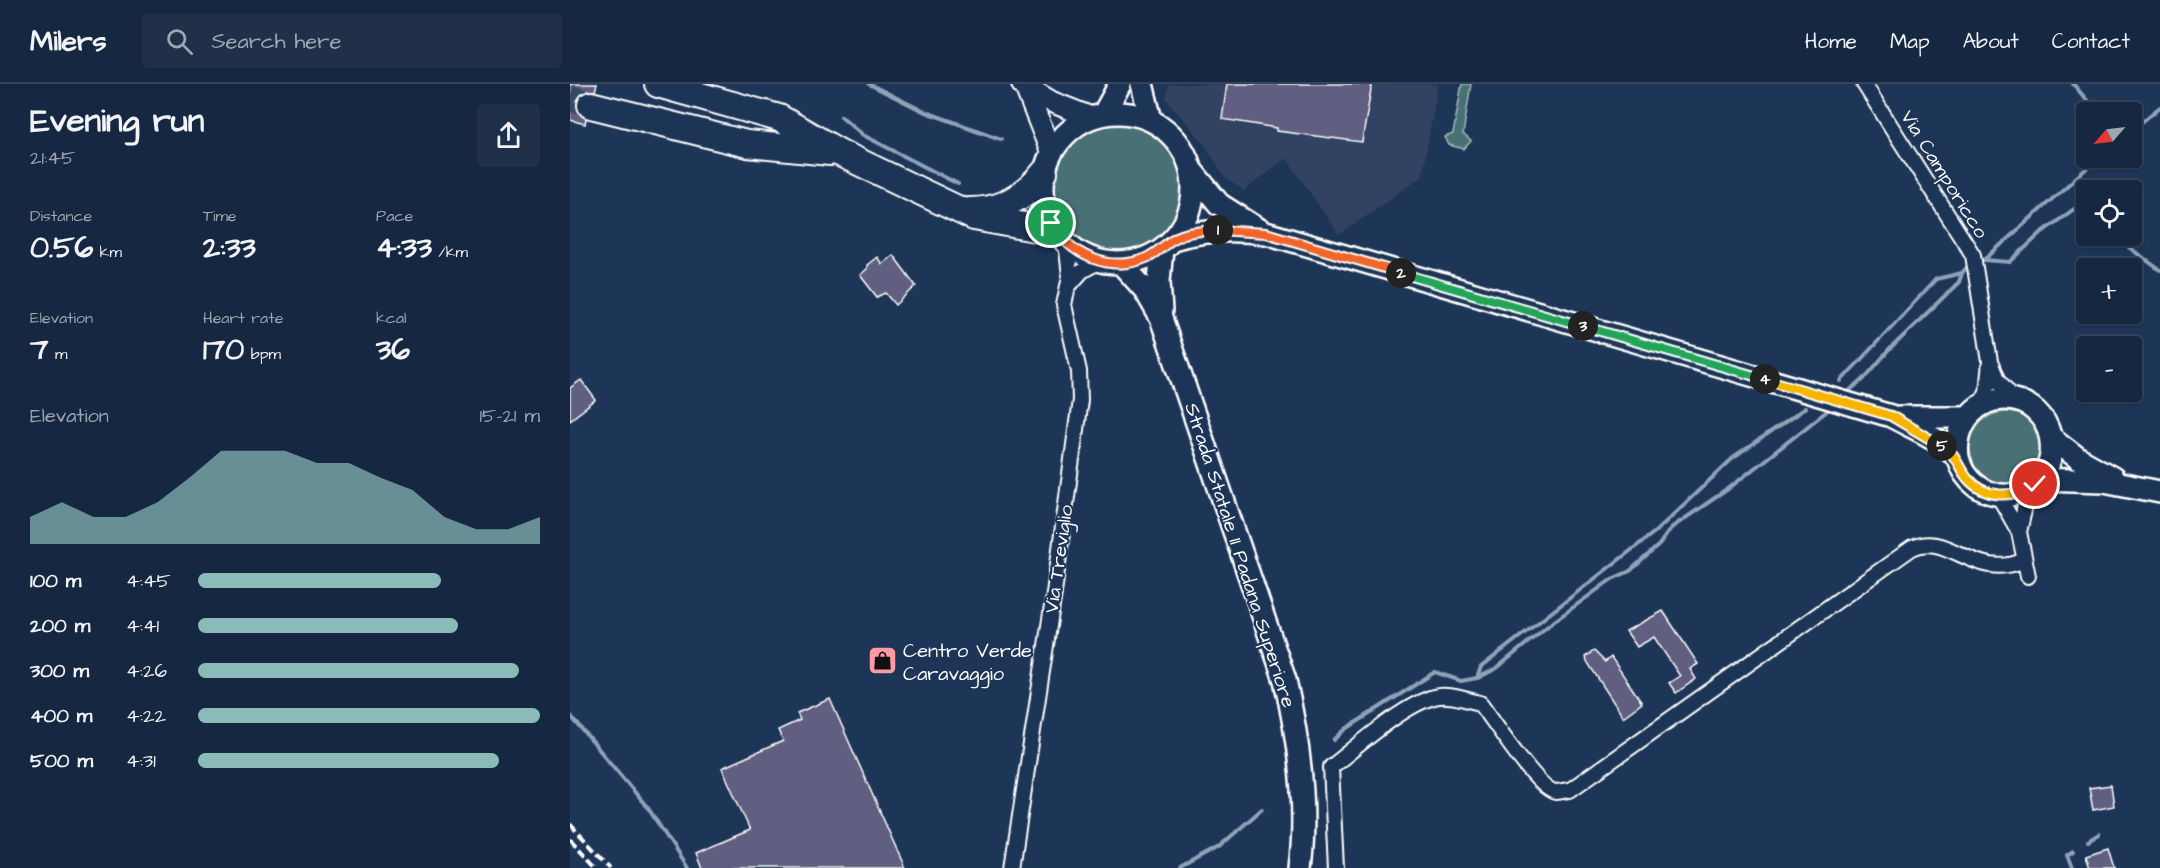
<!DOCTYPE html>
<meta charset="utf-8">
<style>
body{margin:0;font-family:"Architects Daughter",sans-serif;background:#1f3048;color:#f1f3f6;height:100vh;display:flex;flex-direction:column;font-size:22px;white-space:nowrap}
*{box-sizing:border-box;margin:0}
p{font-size:20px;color:#9ea6b1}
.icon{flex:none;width:33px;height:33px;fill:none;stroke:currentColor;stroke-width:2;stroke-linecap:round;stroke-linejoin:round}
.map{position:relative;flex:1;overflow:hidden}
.sheet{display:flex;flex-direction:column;background:#162841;width:570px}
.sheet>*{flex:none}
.needle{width:39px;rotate:242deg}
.buttons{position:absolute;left:1506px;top:18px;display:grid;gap:12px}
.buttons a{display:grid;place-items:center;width:66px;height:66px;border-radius:6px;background:#162841;box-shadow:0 2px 4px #0004,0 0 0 2px #35445a;font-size:30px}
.pin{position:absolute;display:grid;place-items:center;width:51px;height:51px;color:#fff;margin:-26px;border:3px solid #fff;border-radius:50%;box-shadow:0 2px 6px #0007}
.km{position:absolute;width:30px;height:30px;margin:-15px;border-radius:50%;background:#222;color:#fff;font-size:16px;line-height:30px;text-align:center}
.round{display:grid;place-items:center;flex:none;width:63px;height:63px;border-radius:6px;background:#1f3048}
.summary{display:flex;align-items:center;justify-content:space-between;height:102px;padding:0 30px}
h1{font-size:33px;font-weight:700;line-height:45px}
.metrics{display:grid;grid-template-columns:repeat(3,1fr);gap:9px;height:102px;padding:6px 30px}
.metrics div{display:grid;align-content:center}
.metrics b{font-size:30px;font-weight:700}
.metrics small{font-size:16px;font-weight:400}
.metrics p{font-size:16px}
.chart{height:168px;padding:12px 30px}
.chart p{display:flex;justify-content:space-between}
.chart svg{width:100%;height:108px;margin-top:6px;fill:#8bbbb9;opacity:.7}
ul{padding:0 30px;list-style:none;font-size:20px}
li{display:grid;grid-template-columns:96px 72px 1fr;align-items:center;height:45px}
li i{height:15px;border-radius:8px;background:#8bbbb9}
header{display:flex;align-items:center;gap:36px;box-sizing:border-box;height:84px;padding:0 30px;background:#162841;border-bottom:2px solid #35445a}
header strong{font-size:28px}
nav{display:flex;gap:33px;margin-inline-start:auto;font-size:21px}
.search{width:420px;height:54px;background:#1f3048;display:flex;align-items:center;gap:15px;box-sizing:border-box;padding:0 21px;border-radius:6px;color:#9ea6b1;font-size:22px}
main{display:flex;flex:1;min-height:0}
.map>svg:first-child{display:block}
.built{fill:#314264}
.green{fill:#4a7175;stroke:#a4b8ba;stroke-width:1.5}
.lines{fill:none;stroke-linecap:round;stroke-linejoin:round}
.stream{stroke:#8ea3b8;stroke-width:4}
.building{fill:#605f81;stroke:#fff;stroke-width:1.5}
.highway-tunnel{stroke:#344968;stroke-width:26;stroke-dasharray:26 13;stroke-linecap:butt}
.street-casing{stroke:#fff;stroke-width:18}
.secondary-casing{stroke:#fff;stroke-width:24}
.primary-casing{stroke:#fff;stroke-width:26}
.highway-casing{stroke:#fff;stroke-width:30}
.street{stroke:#1d3557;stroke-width:14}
.secondary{stroke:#1d3557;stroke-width:20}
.primary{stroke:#1d3557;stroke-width:21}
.highway{stroke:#1d3557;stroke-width:26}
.rail{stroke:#fff;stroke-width:4;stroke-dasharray:9 4.5;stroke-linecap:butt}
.split-1-casing{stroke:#fff;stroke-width:12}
.split-2-casing{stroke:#fff;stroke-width:12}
.split-3-casing{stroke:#fff;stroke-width:12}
.split-4-casing{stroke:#fff;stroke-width:12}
.split-5-casing{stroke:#fff;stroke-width:12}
.split-6-casing{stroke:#fff;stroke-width:12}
.split-1{stroke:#f0652b;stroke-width:8}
.split-2{stroke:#f0652b;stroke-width:8}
.split-3{stroke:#22a559;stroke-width:8}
.split-4{stroke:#22a559;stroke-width:8}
.split-5{stroke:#f5b400;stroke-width:8}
.split-6{stroke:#f5b400;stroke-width:8}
.labels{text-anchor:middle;stroke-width:4.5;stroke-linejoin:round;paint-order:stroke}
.street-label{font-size:20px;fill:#fff;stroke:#1d3557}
.poi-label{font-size:20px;fill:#fff;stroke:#1d3557;text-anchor:start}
</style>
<header>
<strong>Milers</strong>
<div class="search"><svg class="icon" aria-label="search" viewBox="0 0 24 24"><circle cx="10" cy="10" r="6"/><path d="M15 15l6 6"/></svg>Search here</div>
<nav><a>Home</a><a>Map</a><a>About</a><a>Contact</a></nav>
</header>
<main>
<section class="sheet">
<div class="summary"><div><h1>Evening run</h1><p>21:45</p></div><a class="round"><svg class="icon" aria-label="share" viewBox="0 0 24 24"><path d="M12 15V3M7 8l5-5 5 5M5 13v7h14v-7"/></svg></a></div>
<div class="metrics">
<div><p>Distance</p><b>0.56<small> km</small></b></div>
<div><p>Time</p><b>2:33</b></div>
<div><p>Pace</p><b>4:33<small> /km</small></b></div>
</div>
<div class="metrics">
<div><p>Elevation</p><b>7<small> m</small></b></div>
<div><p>Heart rate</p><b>170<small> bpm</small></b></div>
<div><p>kcal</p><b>36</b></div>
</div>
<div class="chart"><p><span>Elevation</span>15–21 m</p>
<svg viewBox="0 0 160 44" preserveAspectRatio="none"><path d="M0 44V33L10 27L20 33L30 33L40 27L50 17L60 6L70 6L80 6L90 11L100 11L110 17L120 22L130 33L140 38L150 38L160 33V44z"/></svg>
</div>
<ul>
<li><b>100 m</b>4:45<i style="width:71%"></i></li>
<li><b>200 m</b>4:41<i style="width:76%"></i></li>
<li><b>300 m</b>4:26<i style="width:94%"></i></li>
<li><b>400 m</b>4:22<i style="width:100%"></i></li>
<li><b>500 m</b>4:31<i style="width:88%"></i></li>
</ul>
</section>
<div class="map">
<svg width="1590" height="784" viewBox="0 0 1590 784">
<rect width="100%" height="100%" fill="#1d3557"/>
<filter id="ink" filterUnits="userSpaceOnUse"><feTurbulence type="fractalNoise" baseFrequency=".0167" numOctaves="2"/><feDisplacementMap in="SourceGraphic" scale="12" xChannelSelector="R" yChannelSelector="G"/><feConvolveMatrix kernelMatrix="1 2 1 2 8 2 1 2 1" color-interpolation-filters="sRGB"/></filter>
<g filter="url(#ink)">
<!-- built -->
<path class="built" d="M 599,0 L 868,0 L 852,92 L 769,151 L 716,74 L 674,107 L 655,94 L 634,59 L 596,15 Z"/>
<!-- green -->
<path class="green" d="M 892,0 L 901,0 L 893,50 L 901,57 L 894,65 L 879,61 L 875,53 L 883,50 Z
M481 106a66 66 0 1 1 132 0a66 66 0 1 1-132 0Z
M1400 364a36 36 0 1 1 72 0a36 36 0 1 1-72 0Z"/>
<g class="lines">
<!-- stream -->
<path class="stream" d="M 299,0 L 353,27 L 431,55
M 1503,0 L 1527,28
M 271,32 L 293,51 L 388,100
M 1562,46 L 1590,23
M 1543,152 L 1590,186
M 1414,176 L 1528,74
M 1415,176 L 1440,178 L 1471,149 L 1504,125 L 1516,133
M 1271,297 L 1366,195 L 1392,189 L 1401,178
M 1280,306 L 1293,296 L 1319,266 L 1389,198 L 1392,189
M 908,594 L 927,584 L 979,541 L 1042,495 L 1060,487 L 1089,461 L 1101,444 L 1158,405 L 1257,327
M 0,631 L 78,724 L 117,784
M 764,656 L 776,645 L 865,588 L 891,597 L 907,594 L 911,583 L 1086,447 L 1162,375 L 1235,324
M 1518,757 L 1529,750
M 610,784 L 649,763 L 692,725
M 1502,784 L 1497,771 L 1503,767"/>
</g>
<!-- building -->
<path class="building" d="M 0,0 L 27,0 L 25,7 L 16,7 L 7,17 L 7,26 L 16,35 L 15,40 L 0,36 Z
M 657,0 L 802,0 L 792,58 L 707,47 L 707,44 L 652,35 Z
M 323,171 L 346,202 L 326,221 L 316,209 L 307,213 L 290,191 L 297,185 L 297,181 L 307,173 L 312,180 Z
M 11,296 L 26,316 L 0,336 L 0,304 Z
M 1093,527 L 1128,580 L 1120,585 L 1126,595 L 1106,609 L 1099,599 L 1110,592 L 1084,553 L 1067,563 L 1056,547 Z
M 1024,567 L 1035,578 L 1041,573 L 1072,619 L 1053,633 L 1018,579 L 1015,573 Z
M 260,615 L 335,784 L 132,784 L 126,769 L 180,746 L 152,684 L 213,657 L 208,646 L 230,636 L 227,629 Z
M 1541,701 L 1544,722 L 1523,726 L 1519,704 Z
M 1538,764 L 1544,784 L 1520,784 L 1516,771 Z"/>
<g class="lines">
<!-- highway-tunnel -->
<path class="highway-tunnel" d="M 0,14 L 21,21"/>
<defs>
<path id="street" d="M 1294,0 L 1403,171 L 1420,278 L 1417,308 L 1410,321
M 498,203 L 512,187 L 530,177
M 1421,280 L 1427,295 L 1445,316
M 1428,411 L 1449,448 L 1458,492
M 1449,448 L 1459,405
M 442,784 L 484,509 L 510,316 L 509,287 L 494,221 L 500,192 L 496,158
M 766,784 L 761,683 C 787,663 833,621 864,613 C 878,609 896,616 910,619 C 924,636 967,706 986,708 C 990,708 995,706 1000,706 L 1342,464 C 1378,446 1406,499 1454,476"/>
<path id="secondary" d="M 452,0 L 482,18 L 520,33
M 456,5 L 481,68"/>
<path id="primary" d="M 572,0 L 581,36
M473 104a75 75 0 1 1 150 0a75 75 0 1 1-150 0Z
M 534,29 L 550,0
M 622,87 L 649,120 L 690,146
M 603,155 C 634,145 664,145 696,149 L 1321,332 C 1339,342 1375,357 1387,373 C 1390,378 1391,385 1395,390 C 1407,408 1431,416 1451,408 C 1495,392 1490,326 1444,316 C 1408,309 1383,341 1388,374
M 551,179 L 575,206 L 591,234 L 715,596 C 729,657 738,722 730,784
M 591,227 L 589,197 L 592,165
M 1328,333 L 1397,333
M 1482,354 L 1509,375 L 1543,394
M 1470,395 L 1534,397 L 1590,408"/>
<path id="highway" d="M 88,0 L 209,34 L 270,69 L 404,133 L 487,148
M 21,21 L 177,60 L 260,68
M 400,127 C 430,127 455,113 474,89"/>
</defs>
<!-- street casing -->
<use href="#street" class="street-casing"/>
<!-- secondary casing -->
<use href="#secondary" class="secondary-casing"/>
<!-- primary casing -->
<use href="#primary" class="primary-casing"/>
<!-- highway casing -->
<use href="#highway" class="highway-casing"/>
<!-- street -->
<use href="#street" class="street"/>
<!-- secondary -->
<use href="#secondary" class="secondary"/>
<!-- primary -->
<use href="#primary" class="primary"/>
<!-- highway -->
<use href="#highway" class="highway"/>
<!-- rail -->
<path class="rail" d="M 0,740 L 41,784
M 0,755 L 27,784"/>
</g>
</g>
<g class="lines" filter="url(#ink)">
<defs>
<path id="split-1" d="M 481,139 C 501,172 540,189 576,174 C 587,169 594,161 603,155 C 615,147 634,147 648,146"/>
<path id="split-2" d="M 648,146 L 696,149 L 831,189"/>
<path id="split-3" d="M 831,189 L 1013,242"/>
<path id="split-4" d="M 1013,242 L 1195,295"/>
<path id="split-5" d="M 1195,295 L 1321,332 L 1372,362"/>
<path id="split-6" d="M 1372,362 C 1390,375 1385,379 1397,394 C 1415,415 1443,415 1465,400"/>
</defs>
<!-- split-1 casing -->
<use href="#split-1" class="split-1-casing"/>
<!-- split-2 casing -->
<use href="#split-2" class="split-2-casing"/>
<!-- split-3 casing -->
<use href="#split-3" class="split-3-casing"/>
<!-- split-4 casing -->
<use href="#split-4" class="split-4-casing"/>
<!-- split-5 casing -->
<use href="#split-5" class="split-5-casing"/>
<!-- split-6 casing -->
<use href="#split-6" class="split-6-casing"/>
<!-- split-1 -->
<use href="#split-1" class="split-1"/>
<!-- split-2 -->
<use href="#split-2" class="split-2"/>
<!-- split-3 -->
<use href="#split-3" class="split-3"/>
<!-- split-4 -->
<use href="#split-4" class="split-4"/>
<!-- split-5 -->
<use href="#split-5" class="split-5"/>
<!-- split-6 -->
<use href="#split-6" class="split-6"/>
</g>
<!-- icons -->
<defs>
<symbol id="shop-square" viewBox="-11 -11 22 22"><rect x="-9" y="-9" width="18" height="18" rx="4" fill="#ff9aa2" stroke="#1d3557"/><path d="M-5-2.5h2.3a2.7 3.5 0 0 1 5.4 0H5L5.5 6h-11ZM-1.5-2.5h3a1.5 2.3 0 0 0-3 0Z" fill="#111"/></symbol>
</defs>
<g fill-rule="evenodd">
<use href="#shop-square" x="296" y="560" width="33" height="33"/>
</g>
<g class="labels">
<!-- street labels -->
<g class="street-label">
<text transform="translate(1375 90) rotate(58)" y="7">Via Camporicco</text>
<text transform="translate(671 471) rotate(72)" y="7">Strada Statale 11 Padana Superiore</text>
<text transform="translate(488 475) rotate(-82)" y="7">Via Treviglio</text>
</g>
<!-- poi labels -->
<g class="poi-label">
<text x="333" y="573">Centro Verde<tspan x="333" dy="23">Caravaggio</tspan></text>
</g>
</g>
</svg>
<div class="buttons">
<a><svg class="needle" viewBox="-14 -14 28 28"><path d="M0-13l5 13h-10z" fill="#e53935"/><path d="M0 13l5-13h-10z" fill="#9ea6b1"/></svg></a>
<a><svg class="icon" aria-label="locate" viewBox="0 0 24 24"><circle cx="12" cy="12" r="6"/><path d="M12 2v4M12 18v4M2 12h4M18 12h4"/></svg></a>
<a>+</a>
<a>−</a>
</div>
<div class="pin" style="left:481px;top:139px;background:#1e9e55"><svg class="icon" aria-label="arrive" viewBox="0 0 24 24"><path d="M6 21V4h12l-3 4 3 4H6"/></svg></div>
<div class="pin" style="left:1465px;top:400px;background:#d93025"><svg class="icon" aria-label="check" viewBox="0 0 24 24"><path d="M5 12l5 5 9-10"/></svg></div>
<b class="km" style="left:648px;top:146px">1</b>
<b class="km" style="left:831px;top:189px">2</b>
<b class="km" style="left:1013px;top:242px">3</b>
<b class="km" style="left:1195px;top:295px">4</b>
<b class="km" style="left:1372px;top:362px">5</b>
</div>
</main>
